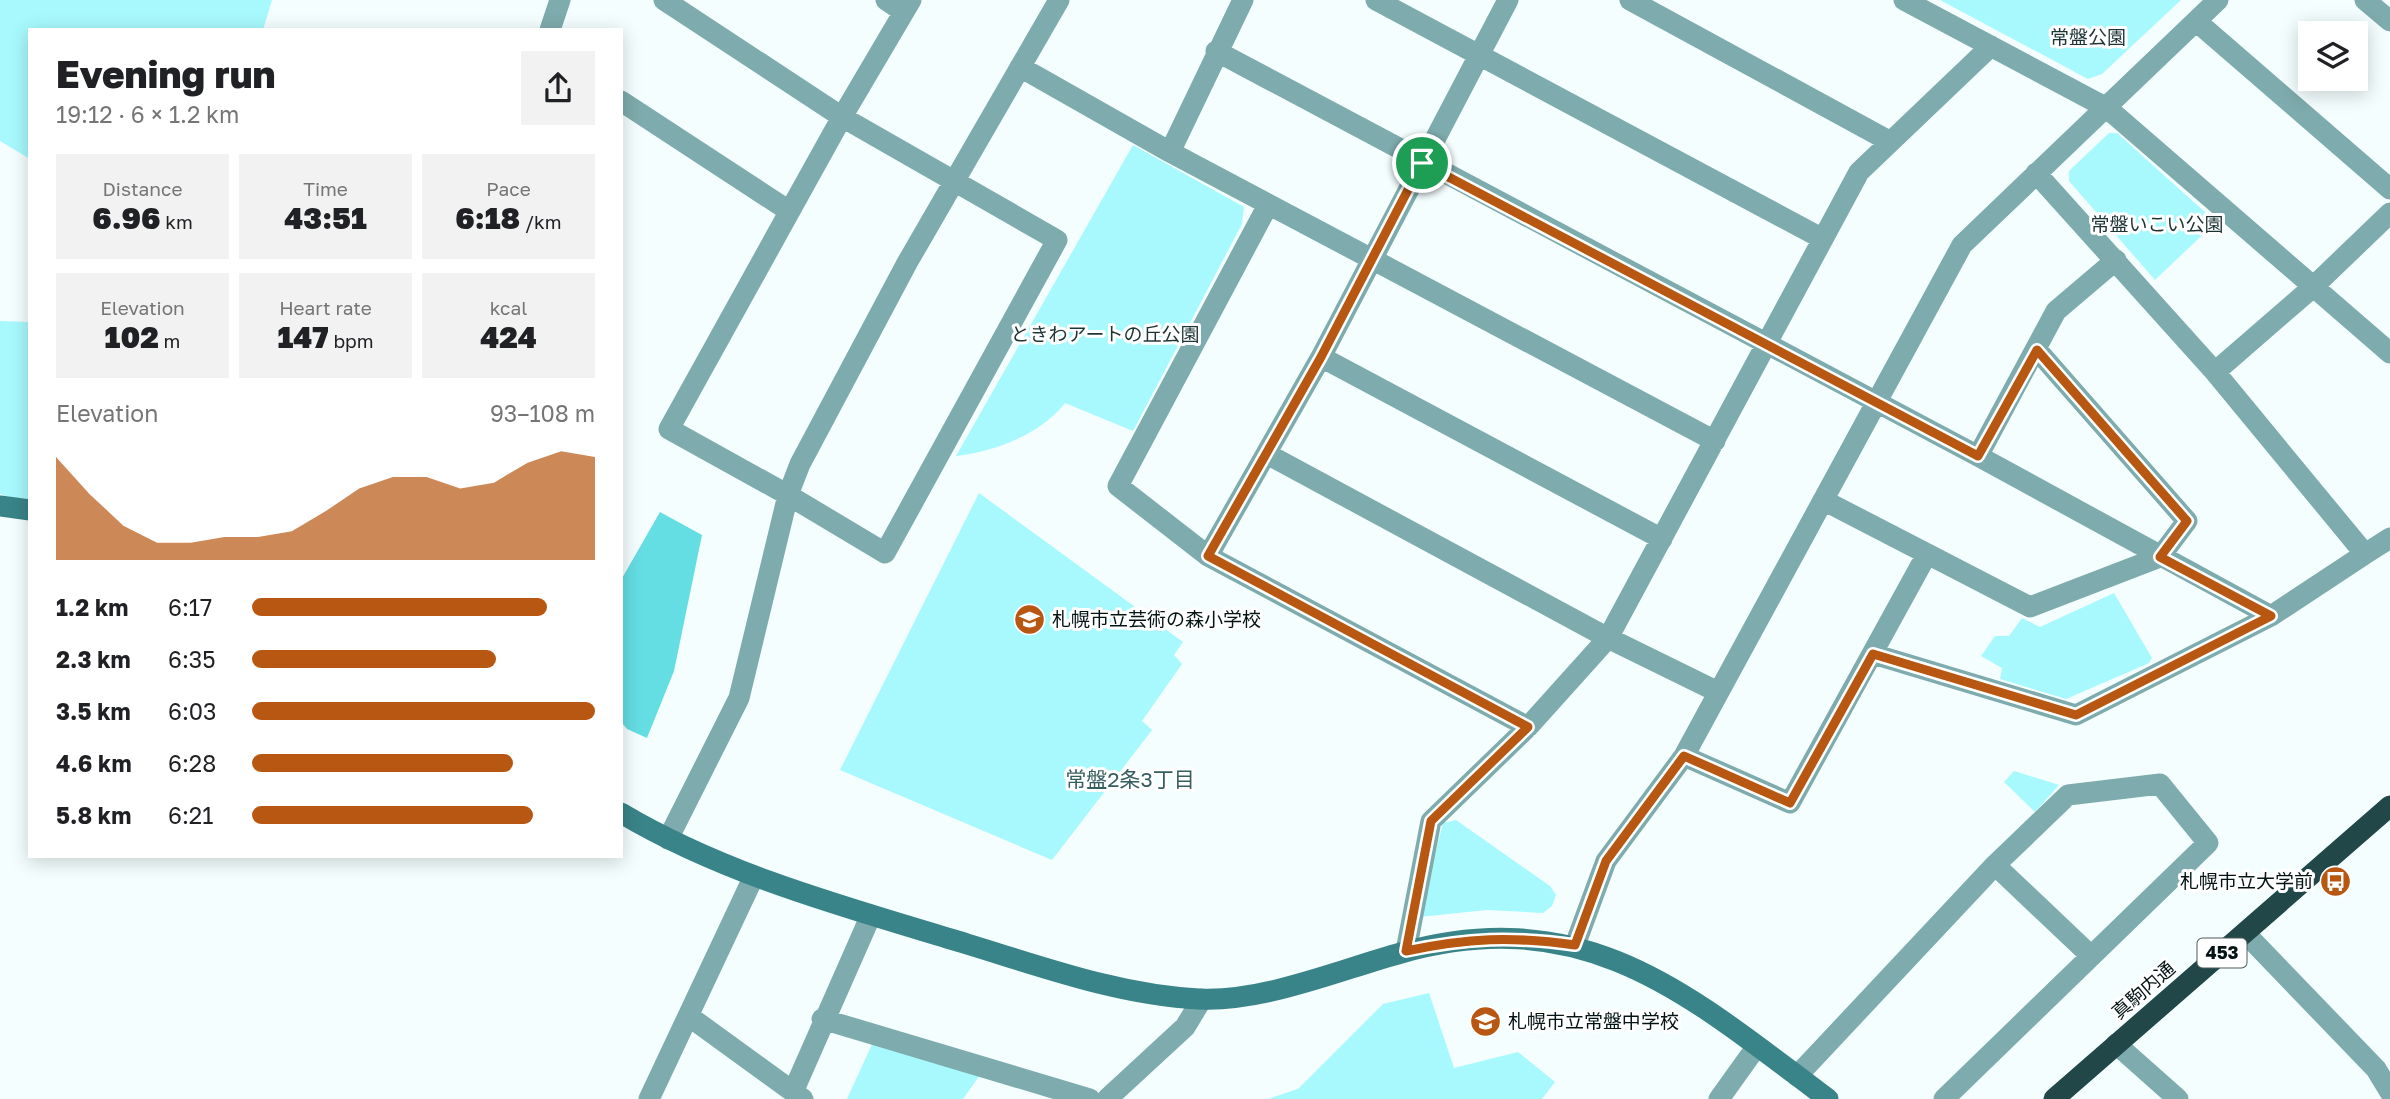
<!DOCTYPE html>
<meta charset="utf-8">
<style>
body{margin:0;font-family:"Golos Text","Noto Sans JP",sans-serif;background:#f2f2f2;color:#202124;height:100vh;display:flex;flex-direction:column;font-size:26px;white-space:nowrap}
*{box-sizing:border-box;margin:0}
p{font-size:23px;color:#757577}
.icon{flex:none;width:38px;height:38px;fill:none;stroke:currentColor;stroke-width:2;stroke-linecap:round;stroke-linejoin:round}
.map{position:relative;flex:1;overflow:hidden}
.sheet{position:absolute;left:28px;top:28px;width:595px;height:830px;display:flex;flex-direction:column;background:#fff;border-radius:0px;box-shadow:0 4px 18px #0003}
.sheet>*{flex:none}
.controls{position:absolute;left:2298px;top:21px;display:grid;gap:14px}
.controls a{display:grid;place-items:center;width:70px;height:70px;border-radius:0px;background:#fff;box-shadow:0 4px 18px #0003;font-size:35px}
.pin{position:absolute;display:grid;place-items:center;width:60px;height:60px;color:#fff;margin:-30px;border:4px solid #fff;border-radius:50%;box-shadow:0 2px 7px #0007}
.round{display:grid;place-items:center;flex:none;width:74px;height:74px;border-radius:0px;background:#f2f2f2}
.headline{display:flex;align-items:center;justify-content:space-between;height:119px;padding:0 28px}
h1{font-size:38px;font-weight:800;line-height:52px}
.figures{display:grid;grid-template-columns:repeat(3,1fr);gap:10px;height:119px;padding:7px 28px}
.figures div{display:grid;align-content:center;border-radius:0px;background:#f2f2f2;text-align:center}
.figures b{font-size:30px;font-weight:800}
.figures small{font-size:19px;font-weight:400}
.figures p{font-size:19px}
.chart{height:196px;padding:14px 28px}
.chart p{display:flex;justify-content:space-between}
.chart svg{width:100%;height:126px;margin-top:7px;fill:#b75711;opacity:.7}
ul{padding:0 28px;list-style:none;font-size:23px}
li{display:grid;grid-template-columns:112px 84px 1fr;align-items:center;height:52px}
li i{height:18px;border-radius:9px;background:#b75711}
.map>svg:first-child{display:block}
.green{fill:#a7f9fd}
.water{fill:#64dde3}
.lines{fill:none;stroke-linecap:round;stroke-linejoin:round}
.street{stroke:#7eabad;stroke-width:21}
.secondary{stroke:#398488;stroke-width:21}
.highway{stroke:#214749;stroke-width:21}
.route-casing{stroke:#fff;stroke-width:14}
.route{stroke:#b75711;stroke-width:9}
.labels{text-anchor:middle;stroke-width:6;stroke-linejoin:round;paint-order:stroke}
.shield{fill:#fff;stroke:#4f5a5a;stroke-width:2}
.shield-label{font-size:18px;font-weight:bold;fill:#041314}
.park-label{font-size:19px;fill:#1e3334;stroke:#fff}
.poi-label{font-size:19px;fill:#041314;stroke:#fff;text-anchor:start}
.street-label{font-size:19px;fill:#041314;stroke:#fff}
.neighbourhood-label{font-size:21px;fill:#365d5f;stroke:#fff}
</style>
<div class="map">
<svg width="2390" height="1099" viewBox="0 0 2390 1099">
<rect width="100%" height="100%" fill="#f5fefe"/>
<!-- green -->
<path class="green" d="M 0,0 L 272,0 L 263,30 L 30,30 L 30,159 L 0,141 Z
M 1940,0 L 2181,0 L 2102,74 L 2088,79 Z
M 2109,133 L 2117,133 L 2216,222 L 2155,280 L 2069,181 L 2069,171 Z
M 1133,145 L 1244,207 L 1242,224 L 1133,431 L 1065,403 C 1041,434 994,452 956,456 Z
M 0,321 L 30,322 L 30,504 L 0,494 Z
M 979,493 L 1183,642 L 1174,655 L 1182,664 L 1142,721 L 1152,730 L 1052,860 L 840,770 Z
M 2114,593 L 2152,658 L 2149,663 L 2066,699 L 2000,679 L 2002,668 L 1981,656 L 1995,636 L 2009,636 L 2022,618 L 2040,627 Z
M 2014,771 L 2059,785 L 2035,812 L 2004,782 Z
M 1456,820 L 1550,886 L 1556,895 L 1552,906 L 1543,913 L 1487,910 L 1419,917 L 1443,823 Z
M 1429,993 L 1454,1068 L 1518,1052 L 1555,1082 L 1542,1099 L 1268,1099 L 1298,1089 L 1383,1004 Z
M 873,1042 L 980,1075 L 963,1099 L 847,1099 Z"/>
<!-- water -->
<path class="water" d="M 660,512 L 702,535 L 674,671 L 647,738 L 627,729 L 621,722 L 621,580 Z"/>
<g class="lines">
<!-- street -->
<path class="street" d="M 664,0 L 842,117 L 1057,240 L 885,553 L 788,495 L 669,429 L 842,117 L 911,0
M 886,0 L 904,12
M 1376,0 L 1823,239
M 1630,0 L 1889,141
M 1904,0 L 2107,108 L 2390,353
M 2365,0 L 2390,21
M 2196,21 L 2390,189
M 550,30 L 560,0
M 1216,51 L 1978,456 L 2271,616
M 1020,67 L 1170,152 L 1715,441
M 621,101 L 789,211
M 1170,152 L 1243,0
M 2036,173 L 2215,372 L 2365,554 L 2390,538
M 1268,205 L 1118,486 L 1208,556 L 1528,727
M 1321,357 L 1662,539
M 2215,372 L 2313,287 L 2390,213
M 1267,454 L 1608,638 L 1718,692
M 1978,456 L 2056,311 L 2116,260
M 1823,500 L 2030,607 L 2160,557 L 2187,521 L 2037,350
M 1208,556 L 1321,357 L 1508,0
M 1873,654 L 2076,715 L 2271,616 L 2365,554
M 1684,756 L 1790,803 L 1927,554
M 668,839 L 739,698 L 788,495 L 800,464 L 907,263 L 1059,0
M 1995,865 L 2090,955
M 2245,933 L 2376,1069 L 2390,1092
M 1575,945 L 1606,861 L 1684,756 L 1962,245 L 2218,0
M 1406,951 L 1431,821 L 1528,727 L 1608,638 L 1859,172 L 1991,46
M 690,1017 L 803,1099
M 822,1019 L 1090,1099
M 2116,1044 L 2178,1099
M 1797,1076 L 1995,865 L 2068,795 L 2160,784 L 2208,843 L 1944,1099
M 793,1092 L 871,915
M 649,1099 L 754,876
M 1107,1099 L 1185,1027 L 1202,999
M 1719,1099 L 1757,1046"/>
<!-- secondary -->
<path class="secondary" d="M 0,506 L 30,510
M 621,813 C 727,876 849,908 967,944 C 1043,967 1119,995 1199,999 C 1264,1002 1339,970 1401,953 C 1587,901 1690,996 1828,1099"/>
<!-- highway -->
<path class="highway" d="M 2054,1099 L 2390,806"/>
</g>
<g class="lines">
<defs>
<path id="route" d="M 1422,163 L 1978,456 L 2037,350 L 2187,521 L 2160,557 L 2271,616 L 2076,715 L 1873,654 L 1790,803 L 1684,756 L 1606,861 L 1575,945 C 1511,936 1468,938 1406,951 L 1431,821 L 1528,727 L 1208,556 L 1321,357 Z"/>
</defs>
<!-- route casing -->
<use href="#route" class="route-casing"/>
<!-- route -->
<use href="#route" class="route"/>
</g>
<!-- icons -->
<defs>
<symbol id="school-disc" viewBox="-11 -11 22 22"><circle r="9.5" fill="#b75711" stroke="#fff"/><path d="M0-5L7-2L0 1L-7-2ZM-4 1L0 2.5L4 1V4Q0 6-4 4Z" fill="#fff"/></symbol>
<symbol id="bus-disc" viewBox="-11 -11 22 22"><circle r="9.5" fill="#b75711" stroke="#fff"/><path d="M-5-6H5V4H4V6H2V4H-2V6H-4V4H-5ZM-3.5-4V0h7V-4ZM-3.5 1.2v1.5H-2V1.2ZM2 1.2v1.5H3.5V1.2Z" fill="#fff"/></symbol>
</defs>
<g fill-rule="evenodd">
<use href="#school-disc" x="1012" y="602" width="35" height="35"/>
<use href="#bus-disc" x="2318" y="864" width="35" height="35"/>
<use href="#school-disc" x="1468" y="1004" width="35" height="35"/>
</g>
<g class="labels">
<!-- shield labels -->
<rect class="shield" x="2197.5" y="938.5" width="49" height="29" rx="5"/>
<g class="shield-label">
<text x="2222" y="959">453</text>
</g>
<!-- park labels -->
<g class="park-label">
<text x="2088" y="44">常盤公園</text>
<text x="2157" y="231">常盤いこい公園</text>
<text x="1105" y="341">ときわアートの丘公園</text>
</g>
<!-- poi labels -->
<g class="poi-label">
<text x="1052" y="626">札幌市立芸術の森小学校</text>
<text x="2313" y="888" text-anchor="end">札幌市立大学前</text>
<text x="1508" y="1028">札幌市立常盤中学校</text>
</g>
<!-- street labels -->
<g class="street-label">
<text transform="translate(2143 990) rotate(-41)" y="7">真駒内通</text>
</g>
<!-- neighbourhood labels -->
<g class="neighbourhood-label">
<text x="1130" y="787">常盤2条3丁目</text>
</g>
</g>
</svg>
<div class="controls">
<a><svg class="icon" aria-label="layers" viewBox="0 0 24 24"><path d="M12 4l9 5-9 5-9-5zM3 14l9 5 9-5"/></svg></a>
</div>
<div class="pin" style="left:1422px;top:163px;background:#1e9e55"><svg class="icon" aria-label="arrive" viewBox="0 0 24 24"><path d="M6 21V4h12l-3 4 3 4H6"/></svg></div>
<section class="sheet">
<div class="headline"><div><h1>Evening run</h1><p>19:12 · 6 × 1.2 km</p></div><a class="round"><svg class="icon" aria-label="share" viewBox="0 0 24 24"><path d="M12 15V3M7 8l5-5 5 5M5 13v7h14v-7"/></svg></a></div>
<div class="figures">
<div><p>Distance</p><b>6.96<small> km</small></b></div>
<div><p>Time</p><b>43:51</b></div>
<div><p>Pace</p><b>6:18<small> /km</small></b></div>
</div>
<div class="figures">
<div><p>Elevation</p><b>102<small> m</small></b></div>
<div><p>Heart rate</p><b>147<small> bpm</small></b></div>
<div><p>kcal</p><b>424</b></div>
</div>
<div class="chart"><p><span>Elevation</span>93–108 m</p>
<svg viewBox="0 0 160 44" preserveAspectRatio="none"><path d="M0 44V8L10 21L20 32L30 38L40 38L50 36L60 36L70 34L80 27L90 19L100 15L110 15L120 19L130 17L140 10L150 6L160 8V44z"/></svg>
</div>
<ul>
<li><b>1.2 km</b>6:17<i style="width:86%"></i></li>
<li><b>2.3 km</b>6:35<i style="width:71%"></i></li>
<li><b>3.5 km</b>6:03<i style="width:100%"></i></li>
<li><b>4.6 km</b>6:28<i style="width:76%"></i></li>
<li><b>5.8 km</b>6:21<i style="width:82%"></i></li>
</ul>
</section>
</div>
